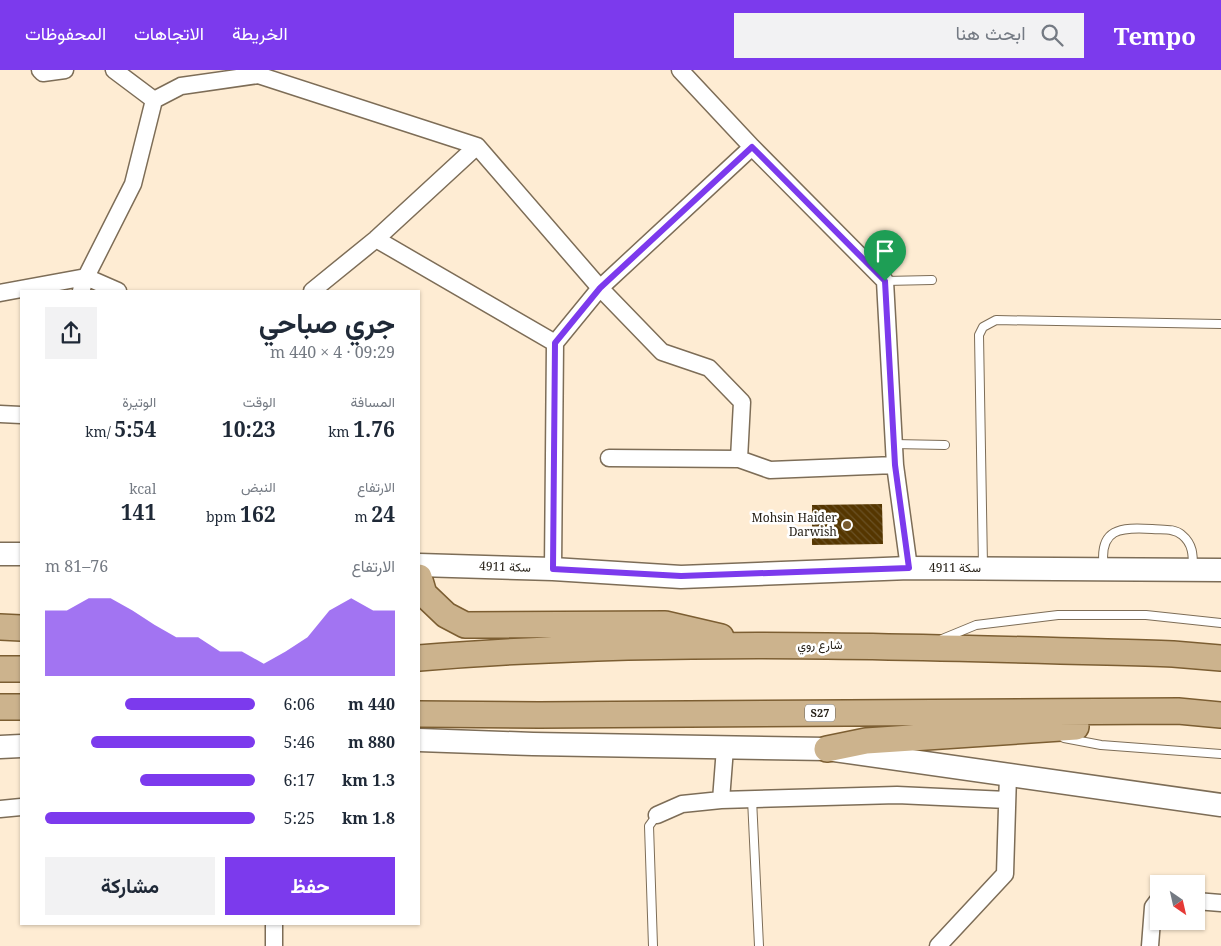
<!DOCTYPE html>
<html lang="ar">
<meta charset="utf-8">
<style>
body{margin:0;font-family:"Noto Serif",Vazirmatn,serif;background:#f2f2f3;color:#1f2937;direction:rtl;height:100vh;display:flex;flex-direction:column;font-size:19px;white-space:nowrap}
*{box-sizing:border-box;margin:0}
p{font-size:16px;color:#747a83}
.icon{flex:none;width:28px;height:28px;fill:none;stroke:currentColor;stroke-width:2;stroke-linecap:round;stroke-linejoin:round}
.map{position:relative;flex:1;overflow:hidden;direction:ltr}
.sheet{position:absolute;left:20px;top:220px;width:400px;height:635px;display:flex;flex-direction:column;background:#fff;border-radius:0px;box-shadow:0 1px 4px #0004;direction:rtl}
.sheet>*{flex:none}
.needle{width:32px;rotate:146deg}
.fabs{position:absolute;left:1150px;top:805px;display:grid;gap:10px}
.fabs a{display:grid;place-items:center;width:55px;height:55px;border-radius:0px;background:#fff;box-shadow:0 1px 4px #0004;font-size:25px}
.pin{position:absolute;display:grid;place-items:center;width:42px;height:42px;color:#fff;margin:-51px -21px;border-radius:50% 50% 50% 0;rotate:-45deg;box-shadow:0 0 5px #0007}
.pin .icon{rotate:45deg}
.round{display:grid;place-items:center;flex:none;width:52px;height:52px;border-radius:0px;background:#f2f2f3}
.headline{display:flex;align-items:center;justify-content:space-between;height:85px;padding:0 25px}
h1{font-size:28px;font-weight:700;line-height:38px}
.stats{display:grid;grid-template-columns:repeat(3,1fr);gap:8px;height:85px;padding:5px 25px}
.stats div{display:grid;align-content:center}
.stats b{font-size:21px;font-weight:700}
.stats small{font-size:14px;font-weight:400}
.stats p{font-size:14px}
.chart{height:140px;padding:10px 25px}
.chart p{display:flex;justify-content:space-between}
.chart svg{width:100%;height:90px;margin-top:5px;fill:#7c3aed;opacity:.7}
.cta{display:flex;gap:10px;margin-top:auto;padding:10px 25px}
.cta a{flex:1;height:58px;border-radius:0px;background:#7c3aed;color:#fff;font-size:20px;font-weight:700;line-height:58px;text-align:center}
.cta a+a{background:#f2f2f3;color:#1f2937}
ul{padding:0 25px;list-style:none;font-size:16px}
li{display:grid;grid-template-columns:80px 60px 1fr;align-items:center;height:38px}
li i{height:12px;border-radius:6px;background:#7c3aed}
header{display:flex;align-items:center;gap:30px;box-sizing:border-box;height:70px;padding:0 25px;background:#7c3aed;color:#fff}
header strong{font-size:24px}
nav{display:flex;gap:28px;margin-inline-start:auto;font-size:18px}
.search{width:350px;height:45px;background:#f2f2f3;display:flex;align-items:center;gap:12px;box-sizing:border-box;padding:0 18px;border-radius:0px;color:#747a83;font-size:19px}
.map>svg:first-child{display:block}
.building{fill:url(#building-back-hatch)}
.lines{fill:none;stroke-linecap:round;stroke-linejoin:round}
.lane-casing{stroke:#7d6d57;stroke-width:10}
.street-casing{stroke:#7d6d57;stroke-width:19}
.secondary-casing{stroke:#7d6d57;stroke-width:25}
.primary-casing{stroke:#7c5e32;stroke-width:28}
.lane{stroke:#fff;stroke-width:8}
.street{stroke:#fff;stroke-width:16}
.secondary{stroke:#fff;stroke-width:22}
.primary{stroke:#ccb38d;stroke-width:25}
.route-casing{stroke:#fff;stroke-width:10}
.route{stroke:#7c3aed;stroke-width:6}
.poi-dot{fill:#795b2f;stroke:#fff;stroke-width:2}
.labels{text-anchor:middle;stroke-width:5;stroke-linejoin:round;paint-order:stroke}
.shield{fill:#fff;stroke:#67635d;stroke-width:1}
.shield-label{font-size:11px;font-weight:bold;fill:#262017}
.poi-label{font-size:12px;fill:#262017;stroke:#fff;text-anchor:end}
.street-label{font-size:12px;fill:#262017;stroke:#fff}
</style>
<header>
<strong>Tempo</strong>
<div class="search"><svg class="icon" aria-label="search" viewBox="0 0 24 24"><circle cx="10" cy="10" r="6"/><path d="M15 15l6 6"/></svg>ابحث هنا</div>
<nav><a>الخريطة</a><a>الاتجاهات</a><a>المحفوظات</a></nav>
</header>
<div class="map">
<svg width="1221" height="876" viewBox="0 0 1221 876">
<defs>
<pattern id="building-back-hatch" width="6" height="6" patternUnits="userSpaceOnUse" patternTransform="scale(1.25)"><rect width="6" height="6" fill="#553600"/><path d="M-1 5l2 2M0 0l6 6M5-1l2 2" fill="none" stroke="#6a5125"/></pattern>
</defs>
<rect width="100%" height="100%" fill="#feecd3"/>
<!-- building -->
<path class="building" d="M 882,434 L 883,474 L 812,475 L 812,435 Z"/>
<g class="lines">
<defs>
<path id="lane" d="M 885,211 L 932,210
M 894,374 L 945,375
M 983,496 L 979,265 L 983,257 L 996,250 L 1221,254
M 1104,498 C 1098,458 1121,457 1152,459 C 1163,460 1174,458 1182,465 C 1193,474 1193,485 1193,498
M 942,569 L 976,555 L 1058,545 L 1146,545 L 1221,553
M 1064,668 L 1101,675 L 1221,684
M 752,729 L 759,876
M 653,876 L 649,756 L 657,745"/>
<path id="street" d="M 40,0 L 43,3 L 65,0
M 114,0 L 154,30
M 680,0 L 752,77 L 885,211 L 895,395 L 909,498
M 376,169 L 555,273
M 81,221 L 86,207 L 133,114 L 154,30 L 181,16 L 258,5 L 477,76 L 600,218 L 662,282 L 709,298 L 742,332 L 739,389
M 312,221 L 376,169 L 477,76
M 0,223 L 86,207 L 118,221
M 0,344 L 21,345
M 609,388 L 739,389 L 770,400 L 895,395
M 553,499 L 555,273 L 600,218 L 752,77
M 721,730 L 725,678
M 0,739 L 21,737
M 657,745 L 682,734 L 721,730 L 897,725 L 1007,730
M 1196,831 L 1221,833
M 274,876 L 274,854
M 938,876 L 1005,804 L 1008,705
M 1150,876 L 1153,837 L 1159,829"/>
<path id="secondary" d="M 0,484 L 21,484
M 419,495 L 553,499 L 681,507 L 909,498 L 1221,500
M 419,670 L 533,674 L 827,679 L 1221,735
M 0,677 L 21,676"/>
<path id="primary" d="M 419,507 L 424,524 L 446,545 L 465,555 L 665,554 L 721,567
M 0,557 L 21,558
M 419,588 C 670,567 922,577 1173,584 L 1221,588
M 0,599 L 21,599
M 0,637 L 21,637
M 419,644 L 539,645 L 1178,641 L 1221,645
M 827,679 L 866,671 L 1076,657"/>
</defs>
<!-- lane casing -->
<use href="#lane" class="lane-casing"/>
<!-- street casing -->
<use href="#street" class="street-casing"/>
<!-- secondary casing -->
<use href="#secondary" class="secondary-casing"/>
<!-- primary casing -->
<use href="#primary" class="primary-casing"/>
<!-- lane -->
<use href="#lane" class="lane"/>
<!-- street -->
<use href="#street" class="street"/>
<!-- secondary -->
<use href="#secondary" class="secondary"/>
<!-- primary -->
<use href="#primary" class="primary"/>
</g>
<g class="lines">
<defs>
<path id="route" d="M 752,77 L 885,211 L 895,395 L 909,498 L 681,506 L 553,499 L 555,273 L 600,218 Z"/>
</defs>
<!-- route casing -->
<use href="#route" class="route-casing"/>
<!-- route -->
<use href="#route" class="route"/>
</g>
<!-- markers -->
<circle class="poi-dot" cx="847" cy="455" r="5"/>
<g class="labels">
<!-- shield labels -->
<rect class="shield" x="805" y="634.5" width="30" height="17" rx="4"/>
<g class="shield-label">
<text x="820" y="647">S27</text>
</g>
<!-- poi labels -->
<g class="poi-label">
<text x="837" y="452">Mohsin Haider<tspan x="837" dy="14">Darwish</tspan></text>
</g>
<!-- street labels -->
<g class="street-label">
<text transform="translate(505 497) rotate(2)" y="4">سكة 4911</text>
<text x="955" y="502">سكة 4911</text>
<text x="820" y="579">شارع روي</text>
</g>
</g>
</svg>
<div class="fabs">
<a><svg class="needle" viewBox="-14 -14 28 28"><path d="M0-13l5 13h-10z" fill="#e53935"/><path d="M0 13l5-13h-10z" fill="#747a83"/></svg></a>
</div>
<div class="pin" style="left:885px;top:211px;background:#1e9e55"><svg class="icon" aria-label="arrive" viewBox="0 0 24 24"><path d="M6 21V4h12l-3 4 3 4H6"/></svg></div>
<section class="sheet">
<div class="headline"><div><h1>جري صباحي</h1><p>09:29 · 4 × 440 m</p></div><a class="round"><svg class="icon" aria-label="share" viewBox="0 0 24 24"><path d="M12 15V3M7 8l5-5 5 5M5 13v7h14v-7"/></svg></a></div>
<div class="stats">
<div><p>المسافة</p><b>1.76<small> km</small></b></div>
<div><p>الوقت</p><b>10:23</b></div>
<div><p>الوتيرة</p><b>5:54<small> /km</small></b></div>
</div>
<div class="stats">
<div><p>الارتفاع</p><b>24<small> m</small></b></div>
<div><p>النبض</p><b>162<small> bpm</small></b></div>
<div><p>kcal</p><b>141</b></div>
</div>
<div class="chart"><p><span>الارتفاع</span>76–81 m</p>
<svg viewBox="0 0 160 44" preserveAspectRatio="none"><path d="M0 44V12L10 12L20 6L30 6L40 12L50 19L60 25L70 25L80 32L90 32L100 38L110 32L120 25L130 12L140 6L150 12L160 12V44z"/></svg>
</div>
<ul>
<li><b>440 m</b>6:06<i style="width:62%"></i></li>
<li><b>880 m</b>5:46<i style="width:78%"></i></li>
<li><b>1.3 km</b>6:17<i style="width:55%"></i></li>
<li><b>1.8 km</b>5:25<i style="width:100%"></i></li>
</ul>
<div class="cta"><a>حفظ</a><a>مشاركة</a></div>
</section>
</div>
